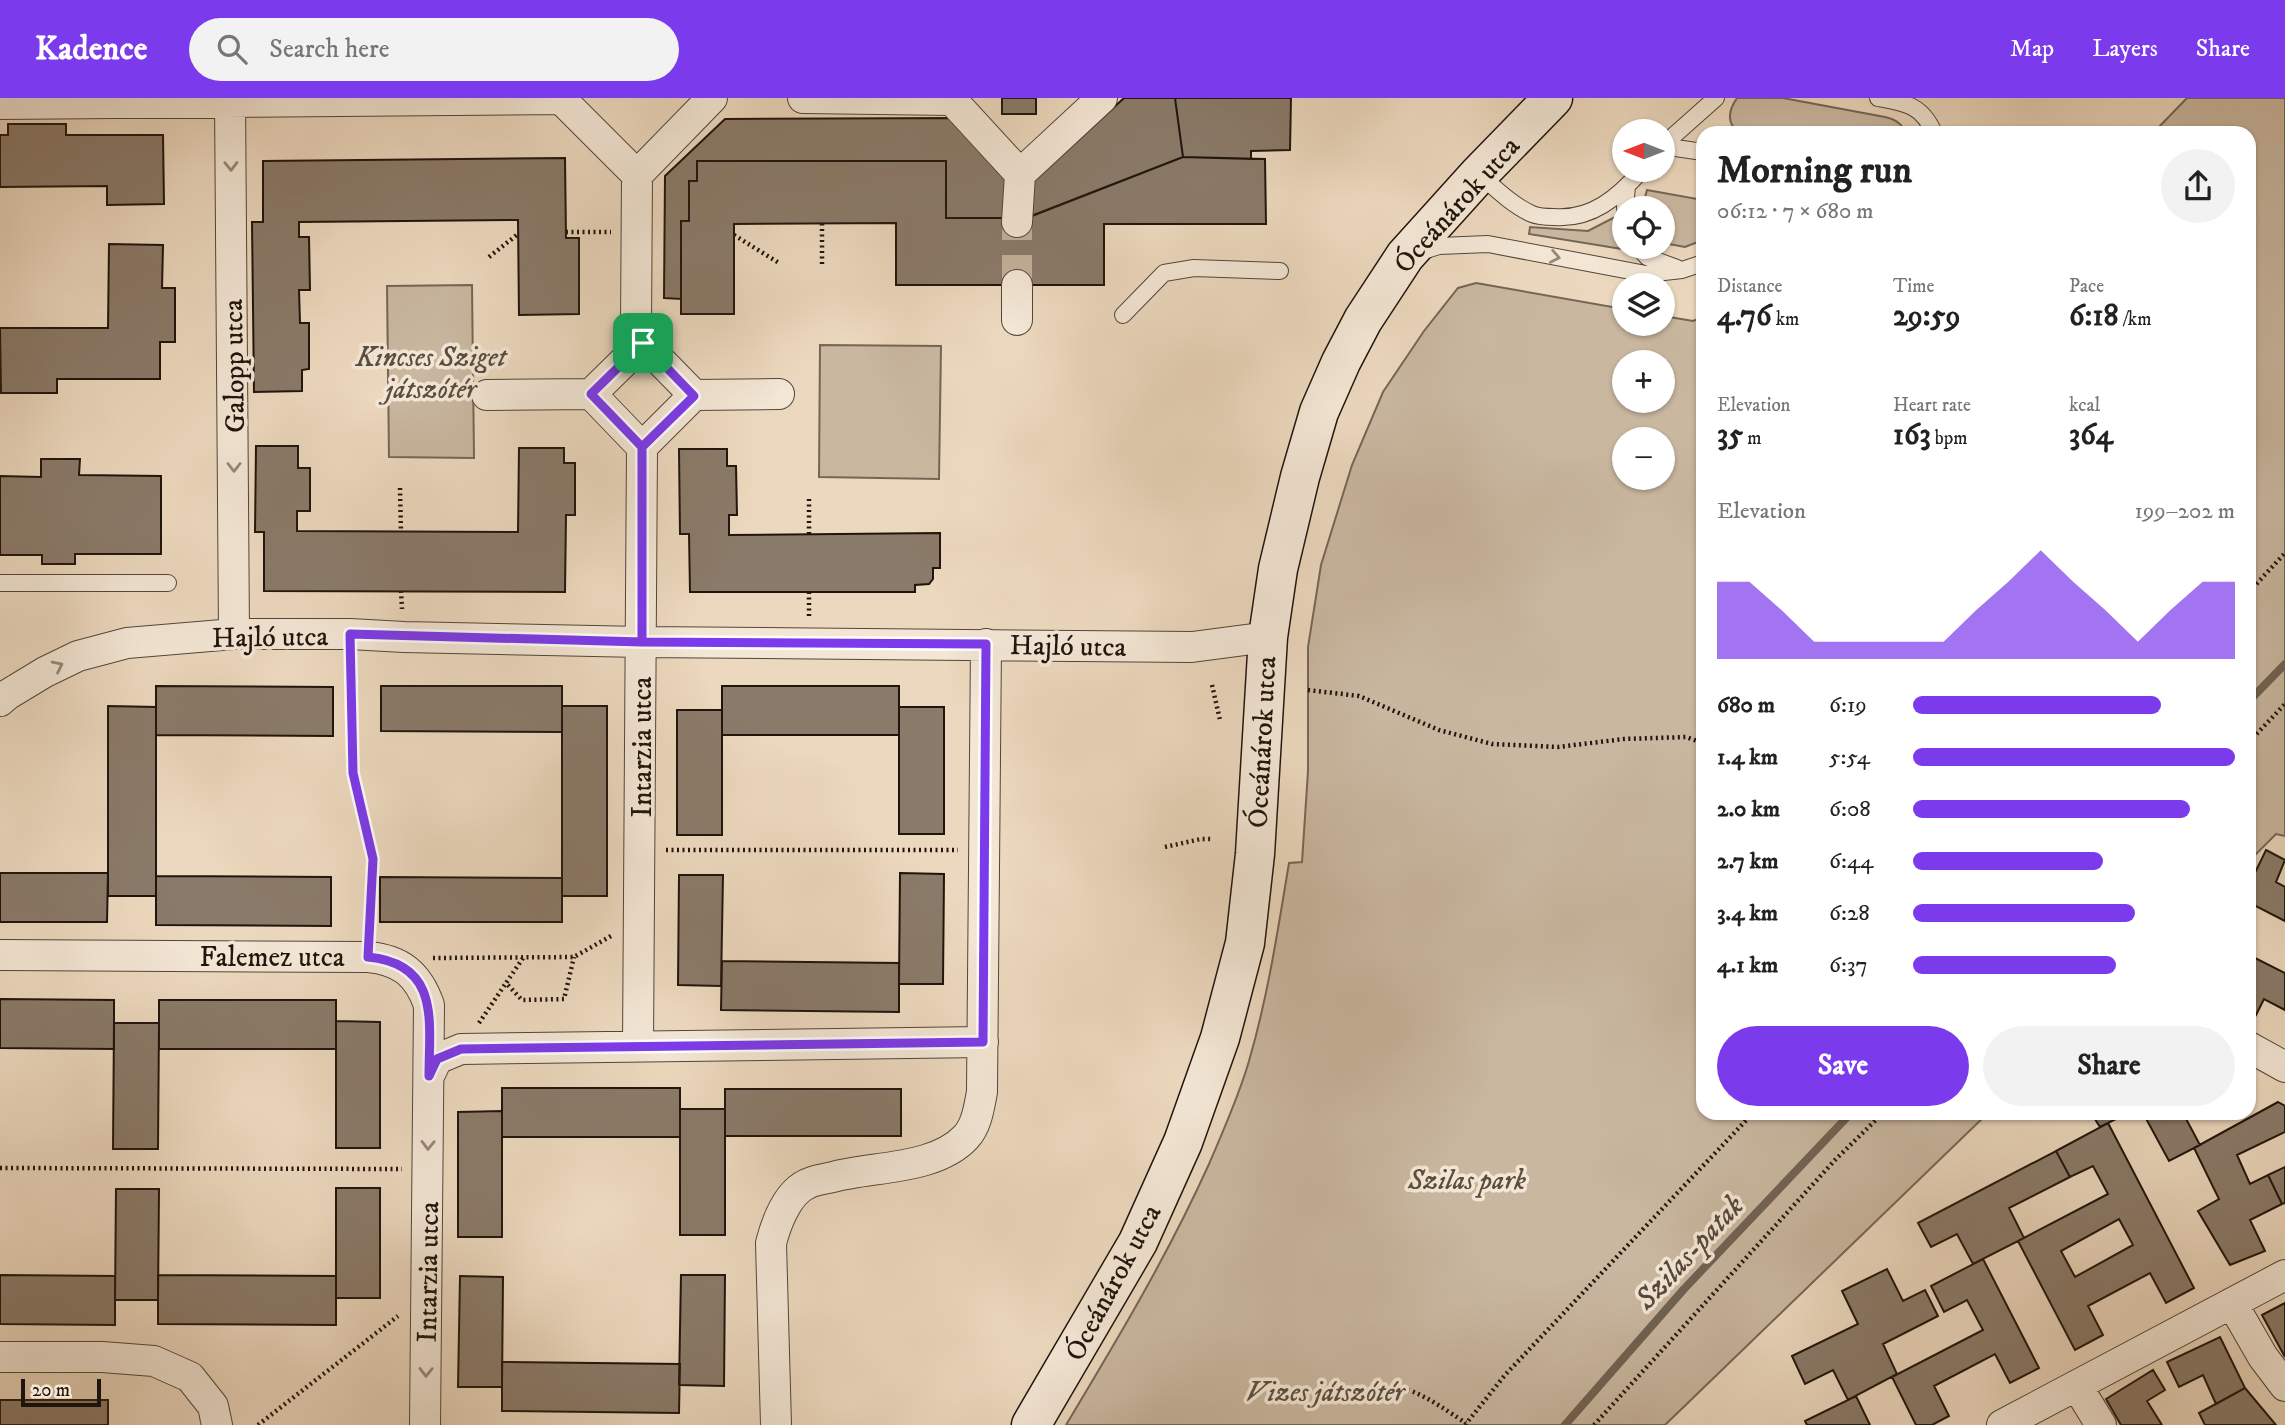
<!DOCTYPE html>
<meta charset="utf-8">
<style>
body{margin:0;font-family:"IM FELL DW Pica",serif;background:#f2f2f2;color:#222;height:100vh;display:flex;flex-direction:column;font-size:26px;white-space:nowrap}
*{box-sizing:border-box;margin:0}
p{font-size:23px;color:#767676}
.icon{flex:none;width:38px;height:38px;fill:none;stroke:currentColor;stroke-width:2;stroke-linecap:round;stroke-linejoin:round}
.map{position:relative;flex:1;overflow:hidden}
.panel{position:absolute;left:1696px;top:28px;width:560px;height:994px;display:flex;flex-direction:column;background:#fff;border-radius:21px;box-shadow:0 2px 5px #0004}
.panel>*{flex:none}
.needle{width:46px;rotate:270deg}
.controls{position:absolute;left:1612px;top:21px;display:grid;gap:14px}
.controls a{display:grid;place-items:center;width:63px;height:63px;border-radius:50%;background:#fff;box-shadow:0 2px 5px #0004;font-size:35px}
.scale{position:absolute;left:21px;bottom:18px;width:80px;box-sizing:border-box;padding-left:7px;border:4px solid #1f150d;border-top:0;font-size:19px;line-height:24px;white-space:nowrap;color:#1f150d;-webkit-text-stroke:5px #f3e6d5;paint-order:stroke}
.pin{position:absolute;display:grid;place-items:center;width:60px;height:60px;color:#fff;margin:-30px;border-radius:14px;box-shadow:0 4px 10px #0006}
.round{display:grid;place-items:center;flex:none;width:74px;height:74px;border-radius:37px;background:#f2f2f2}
.overview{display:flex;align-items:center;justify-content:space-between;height:119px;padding:0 21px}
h1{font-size:38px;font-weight:800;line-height:52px}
.metrics{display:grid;grid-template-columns:repeat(3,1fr);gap:10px;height:119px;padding:7px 21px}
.metrics div{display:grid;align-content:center}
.metrics b{font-size:30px;font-weight:800}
.metrics small{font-size:19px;font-weight:400}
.metrics p{font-size:19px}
.chart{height:196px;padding:14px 21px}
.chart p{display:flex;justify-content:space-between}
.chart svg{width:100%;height:126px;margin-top:7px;fill:#7c3aed;opacity:.7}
.button{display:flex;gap:14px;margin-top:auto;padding:14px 21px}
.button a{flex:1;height:80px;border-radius:42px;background:#7c3aed;color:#fff;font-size:28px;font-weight:800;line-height:80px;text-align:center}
.button a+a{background:#f2f2f2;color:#222}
ul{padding:0 21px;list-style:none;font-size:23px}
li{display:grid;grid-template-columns:112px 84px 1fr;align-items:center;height:52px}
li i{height:18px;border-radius:9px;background:#7c3aed}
header{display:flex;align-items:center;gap:42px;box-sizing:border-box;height:98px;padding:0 35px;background:#7c3aed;color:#fff}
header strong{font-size:33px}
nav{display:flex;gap:38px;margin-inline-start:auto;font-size:24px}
.search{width:490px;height:63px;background:#f2f2f2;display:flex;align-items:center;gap:18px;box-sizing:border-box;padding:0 24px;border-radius:38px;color:#767676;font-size:26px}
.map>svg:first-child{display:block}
.green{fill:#c9b7a0;stroke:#746656;stroke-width:2;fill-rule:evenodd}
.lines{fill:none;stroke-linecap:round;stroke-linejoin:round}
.stream{stroke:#706253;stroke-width:8}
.building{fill:#8a7a69;stroke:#1f150d;stroke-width:2;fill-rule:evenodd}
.street-tunnel{stroke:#c3b19b;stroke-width:30;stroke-dasharray:30 15;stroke-linecap:butt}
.lane-casing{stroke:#524639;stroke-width:18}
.street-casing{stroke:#524639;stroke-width:32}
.secondary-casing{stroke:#1f150d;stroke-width:41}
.path{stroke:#1f150d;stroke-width:4.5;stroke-dasharray:2 3.5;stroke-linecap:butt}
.lane{stroke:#f3e6d5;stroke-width:16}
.street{stroke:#f3e6d5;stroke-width:30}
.secondary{stroke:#f3e6d5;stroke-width:38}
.oneway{stroke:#94887b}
.route-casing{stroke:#fff;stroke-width:14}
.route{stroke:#7c3aed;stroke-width:9}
.labels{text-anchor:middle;stroke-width:7;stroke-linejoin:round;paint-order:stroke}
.street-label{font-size:28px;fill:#1f150d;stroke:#f3e6d5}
.park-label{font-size:28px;font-style:italic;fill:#5a4e40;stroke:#f3e6d5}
.water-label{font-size:30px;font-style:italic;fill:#55493c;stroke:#f3e6d5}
</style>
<header>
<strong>Kadence</strong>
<div class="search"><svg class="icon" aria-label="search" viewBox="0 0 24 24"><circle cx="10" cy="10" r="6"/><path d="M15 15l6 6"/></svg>Search here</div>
<nav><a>Map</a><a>Layers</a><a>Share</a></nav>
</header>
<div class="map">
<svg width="2285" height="1327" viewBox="0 0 2285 1327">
<rect width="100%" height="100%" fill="#ecd8be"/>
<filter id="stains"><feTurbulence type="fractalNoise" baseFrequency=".00286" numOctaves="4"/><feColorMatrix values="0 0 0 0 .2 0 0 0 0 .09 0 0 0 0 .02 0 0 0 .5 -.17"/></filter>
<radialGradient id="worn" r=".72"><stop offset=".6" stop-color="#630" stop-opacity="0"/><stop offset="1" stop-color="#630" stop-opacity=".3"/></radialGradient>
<!-- green -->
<path class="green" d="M 1737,0 L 1783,0 L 1885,19 C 1894,21 1903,26 1905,35 L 1739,35 C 1726,25 1728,13 1737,0 Z
M 2187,0 L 2285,0 L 2285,738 L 2276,736 L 2249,763 L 2249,35 L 2153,35 Z
M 1647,92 L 1703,102 L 1703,142 L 1685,149 L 1663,145 L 1662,110 L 1642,110 Z
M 1615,119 L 1624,149 L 1628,152 L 1529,136 L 1530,129 L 1588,133 Z
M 1476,185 L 1624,211 L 1624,226 L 1662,226 L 1663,218 L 1693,223 L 1703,219 L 1703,1015 L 1988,1015 L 1665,1327 L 1066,1327 C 1117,1242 1168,1157 1209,1066 C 1223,1033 1239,998 1249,963 C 1268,898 1278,831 1289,765 L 1302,764 L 1308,673 L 1308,549 L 1321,467 L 1352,367 L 1383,294 L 1424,233 L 1458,190 ZM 1624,264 L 1662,264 L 1662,303 L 1624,303 ZM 1662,341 L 1662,380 L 1624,380 L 1624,341 Z
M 472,187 L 474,360 L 389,359 L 387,188 Z
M 820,247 L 941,248 L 939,381 L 819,379 Z"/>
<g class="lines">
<!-- stream -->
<path class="stream" d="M 2249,603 L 2285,566
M 1565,1327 L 1684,1191 L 1851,1015"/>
</g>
<!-- building -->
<path class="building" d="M 1002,0 L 1036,0 L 1036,16 L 1002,16 Z
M 1124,0 L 1175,0 L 1183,59 L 1026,120 L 1025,91 Z
M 1175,0 L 1291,0 L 1290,52 L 1251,53 L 1251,61 L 1183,59 Z
M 961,20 L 1007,72 L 1009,120 L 946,120 L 946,63 L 697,63 L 697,83 L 689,83 L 689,123 L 681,123 L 681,201 L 664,200 L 665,78 L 725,21 Z
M 8,26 L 66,26 L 66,37 L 163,37 L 164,106 L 107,107 L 107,88 L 0,89 L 0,37 L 8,37 Z
M 1183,59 L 1265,61 L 1266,126 L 1104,126 L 1104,187 L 896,187 L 896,125 L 734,126 L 734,216 L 681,216 L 681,123 L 689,123 L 689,83 L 697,83 L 697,63 L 946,63 L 946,120 L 1009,120 L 1017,124 Z
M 565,60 L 566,140 L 579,140 L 579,216 L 519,217 L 518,122 L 299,124 L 299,139 L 309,139 L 310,192 L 299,192 L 300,225 L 309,225 L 309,271 L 302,272 L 302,293 L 254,294 L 252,124 L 263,124 L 263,63 Z
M 109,146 L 163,147 L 162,190 L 175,190 L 175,244 L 160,244 L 160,281 L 57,281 L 57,295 L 1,295 L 0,230 L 108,230 Z
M 256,348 L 298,348 L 298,370 L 310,370 L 310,413 L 297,413 L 297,433 L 518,434 L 519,350 L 564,350 L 564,365 L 575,365 L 575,417 L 566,417 L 565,494 L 264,493 L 264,434 L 255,434 Z
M 679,351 L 727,351 L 727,368 L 736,368 L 737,417 L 729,417 L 729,437 L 940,435 L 940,470 L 933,470 L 933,481 L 929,486 L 915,487 L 915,494 L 690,494 L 689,436 L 680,436 Z
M 41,361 L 80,361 L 79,377 L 161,378 L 161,456 L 75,456 L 75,466 L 42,466 L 42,457 L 0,457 L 0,378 L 41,379 Z
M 156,588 L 333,589 L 333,638 L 156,637 Z
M 381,588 L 562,588 L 562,634 L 381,633 Z
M 722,588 L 899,588 L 899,637 L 722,637 Z
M 108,608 L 156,609 L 156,798 L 108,798 Z
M 562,608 L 607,608 L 607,798 L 562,798 Z
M 899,609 L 944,609 L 944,736 L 899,736 Z
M 677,612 L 722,612 L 722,737 L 677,737 Z
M 2266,752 L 2285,762 L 2276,784 L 2285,789 L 2285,823 L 2254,807 L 2249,818 L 2249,787 Z
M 0,775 L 108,775 L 107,824 L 0,824 Z
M 900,775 L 944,776 L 943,886 L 899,886 Z
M 679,777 L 723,777 L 721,888 L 678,887 Z
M 156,778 L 331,779 L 331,828 L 156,827 Z
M 380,779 L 562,780 L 562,824 L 380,824 Z
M 2249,857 L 2285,875 L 2285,912 L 2264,901 L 2256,917 L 2249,913 Z
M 722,863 L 899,865 L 899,914 L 721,912 Z
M 0,901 L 114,902 L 114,951 L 0,950 Z
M 159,902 L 336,902 L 336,951 L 159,951 Z
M 336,923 L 380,924 L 380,1050 L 336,1050 Z
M 114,925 L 159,925 L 158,1051 L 113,1051 Z
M 502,990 L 680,990 L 680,1039 L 502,1039 Z
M 725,991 L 901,991 L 901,1038 L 725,1038 Z
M 2278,1004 L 2285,1008 L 2285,1034 L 2237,1057 L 2250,1086 L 2268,1077 L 2282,1106 L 2250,1122 L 2265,1153 L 2230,1167 L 2198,1113 L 2219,1101 L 2194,1050 Z
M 680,1011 L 725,1011 L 725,1137 L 680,1137 Z
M 502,1013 L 502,1139 L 458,1139 L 458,1014 Z
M 2091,1015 L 2128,1015 L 2100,1029 Z
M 2143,1015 L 2188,1015 L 2184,1017 L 2200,1047 L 2169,1063 Z
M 2108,1025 L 2194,1190 L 2166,1205 L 2150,1175 L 2088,1208 L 2103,1237 L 2075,1252 L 2018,1143 L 2108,1096 L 2093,1068 L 2070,1079 L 2056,1053 ZM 2119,1121 L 2133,1147 L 2075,1179 L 2061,1153 Z
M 2056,1053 L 2070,1079 L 2009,1110 L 2024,1140 L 1973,1166 L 1957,1136 L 1931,1149 L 1918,1125 Z
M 2285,1069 L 2285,1105 L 2282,1106 L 2268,1077 Z
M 336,1090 L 380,1090 L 380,1200 L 336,1200 Z
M 116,1091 L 159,1091 L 158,1202 L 115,1202 Z
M 1983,1161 L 2039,1270 L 2010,1285 L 1995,1256 L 1934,1288 L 1949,1318 L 1932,1327 L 1916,1327 L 1892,1279 L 1983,1232 L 1967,1202 L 1944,1214 L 1931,1188 Z
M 1887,1171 L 1903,1203 L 1925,1192 L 1938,1218 L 1883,1246 L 1897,1276 L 1848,1302 L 1833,1272 L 1805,1286 L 1792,1258 L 1858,1226 L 1842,1193 Z
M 0,1177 L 115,1178 L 115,1227 L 0,1226 Z
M 158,1177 L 336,1178 L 336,1227 L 158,1226 Z
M 681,1177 L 725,1177 L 724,1288 L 679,1287 Z
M 460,1178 L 503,1179 L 502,1289 L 458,1289 Z
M 2285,1205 L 2285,1259 L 2262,1217 Z
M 2220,1239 L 2245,1290 L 2216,1306 L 2203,1277 L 2179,1289 L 2167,1264 Z
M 502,1264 L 680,1266 L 679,1315 L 502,1313 Z
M 2153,1272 L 2165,1292 L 2147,1303 L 2162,1327 L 2121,1327 L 2106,1301 Z
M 2245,1290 L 2276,1327 L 2205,1327 L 2199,1315 Z
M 1856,1298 L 1870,1327 L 1807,1327 L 1805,1323 Z
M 0,1302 L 108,1302 L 108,1327 L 0,1327 Z"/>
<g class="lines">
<!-- street-tunnel -->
<path class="street-tunnel" d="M 1017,187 L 1017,124"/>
<defs>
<path id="lane" d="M 1878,0 C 1906,5 1922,7 1934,35
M 1662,48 L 1716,0
M 1662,48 L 1703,54
M 1479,76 C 1495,90 1512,107 1532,116 C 1539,119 1546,119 1554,119 C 1592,122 1618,99 1642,72
M 1625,110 L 1627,88
M 1638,149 L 1647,159 L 1677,170
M 1420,154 L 1439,148 L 1488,146 L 1646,176 L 1682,172 L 1703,165
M 1123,217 L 1164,175 L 1194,170 L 1280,173
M 0,485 L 168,485"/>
<path id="street" d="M 230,0 L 234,536
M 560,0 L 637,77
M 803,0 L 952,2
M 954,0 L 952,2 L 1020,76 L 1102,0
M 0,6 L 560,1
M 1017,124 L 1020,76
M 1017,187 L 1017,222
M 643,245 L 694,297 L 642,349 L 591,296 Z
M 643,245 L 636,227 L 637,77 L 712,0
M 487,297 L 591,296
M 694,297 L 779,296
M 0,603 L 7,597 L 45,574 L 78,558 L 127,545 L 234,536 L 350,536 L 404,539 L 642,544 L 1192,549 L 1268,539
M 0,857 L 368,859 C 401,862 418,876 429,907 L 425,1327
M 638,948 L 642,349
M 2249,949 L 2285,969
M 429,978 L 437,961 L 461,951 L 983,944
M 2232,1205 L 2263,1259 L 2285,1288
M 0,1259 L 102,1259 L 154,1263 L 190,1279 L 213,1308 L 217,1327
M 2077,1288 L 2101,1327
M 776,1327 L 771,1145 C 776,1126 787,1095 807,1086 C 814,1082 825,1081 833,1079 C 874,1068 935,1072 966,1039 C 977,1027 979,1009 982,994 L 986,546
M 2002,1327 L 2285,1177"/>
<path id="secondary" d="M 1031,1327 L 1138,1144 L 1183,1044 L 1220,940 L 1245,845 L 1255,756 L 1268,539 L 1278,471 L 1300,379 L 1319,314 L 1341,264 L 1363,222 L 1405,158 L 1479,76 L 1553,0"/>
</defs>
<!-- lane casing -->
<use href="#lane" class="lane-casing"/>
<!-- street casing -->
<use href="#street" class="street-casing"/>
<!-- secondary casing -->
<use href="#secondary" class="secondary-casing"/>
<!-- path -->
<path class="path" d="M 566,134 L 611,134
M 734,137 L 779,165
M 489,159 L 518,136
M 822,166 L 822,125
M 400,390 L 401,434
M 809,401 L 809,436
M 401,493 L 402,511
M 809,494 L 809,520
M 2249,494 L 2285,455
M 350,561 L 353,675 L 373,761 L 369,833
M 1212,587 L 1220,622
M 1308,592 L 1359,598 L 1439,632 L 1492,646 L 1558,649 L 1624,641 L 1686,639 L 1703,645
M 2249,644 L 2285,606
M 1165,749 L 1201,741 L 1213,741
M 666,752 L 958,752
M 433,860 L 574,859 L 611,838
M 523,860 L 506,885 L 522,902 L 564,901 L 574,859
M 479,925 L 506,885
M 0,1070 L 402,1071
M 1381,1292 C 1404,1279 1446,1313 1466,1325
M 258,1327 L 398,1218
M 1465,1327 L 1505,1277 L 1753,1015
M 1594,1327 L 1835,1062 L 1883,1015"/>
<!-- lane -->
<use href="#lane" class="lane"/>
<!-- street -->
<use href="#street" class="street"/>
<!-- secondary -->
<use href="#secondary" class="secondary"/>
</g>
<!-- one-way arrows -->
<defs><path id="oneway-chevron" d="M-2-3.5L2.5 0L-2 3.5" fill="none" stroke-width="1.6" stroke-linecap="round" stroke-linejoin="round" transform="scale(1.75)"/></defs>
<g class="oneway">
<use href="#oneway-chevron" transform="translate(231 68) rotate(89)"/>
<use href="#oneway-chevron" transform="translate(1555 159) rotate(11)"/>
<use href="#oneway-chevron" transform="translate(234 369) rotate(90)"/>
<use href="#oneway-chevron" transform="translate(58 568) rotate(-26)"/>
<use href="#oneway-chevron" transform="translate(428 1047) rotate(91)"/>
<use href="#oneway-chevron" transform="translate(426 1274) rotate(91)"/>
</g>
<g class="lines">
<defs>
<path id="route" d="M 643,245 L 591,296 L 642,349 L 642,544 L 350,536 L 353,675 L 373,761 L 368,859 C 441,866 429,924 429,978 L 437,961 L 461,951 L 983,944 L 986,546 L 642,544 L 642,349 L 694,298 L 643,245"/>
</defs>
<!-- route casing -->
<use href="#route" class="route-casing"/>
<!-- route -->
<use href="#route" class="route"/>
</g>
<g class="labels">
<!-- street labels -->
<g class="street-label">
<text transform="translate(1456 106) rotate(-48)" y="10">Óceánárok utca</text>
<text transform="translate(233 268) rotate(-91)" y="10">Galopp utca</text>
<text transform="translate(270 538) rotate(-1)" y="10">Hajló utca</text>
<text transform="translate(1068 547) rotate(1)" y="10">Hajló utca</text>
<text transform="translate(1261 644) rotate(-87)" y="10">Óceánárok utca</text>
<text transform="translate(641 649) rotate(-90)" y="10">Intarzia utca</text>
<text x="272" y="868">Falemez utca</text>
<text transform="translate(427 1174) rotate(-89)" y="10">Intarzia utca</text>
<text transform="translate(1112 1184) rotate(-62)" y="10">Óceánárok utca</text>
</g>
<!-- park labels -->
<g class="park-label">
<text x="431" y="268">Kincses Sziget<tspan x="431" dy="32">játszótér</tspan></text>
<text x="1467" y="1091">Szilas park</text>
<text x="1325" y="1303">Vizes játszótér</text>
</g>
<!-- water labels -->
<g class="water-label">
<text transform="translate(1689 1154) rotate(-47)" y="10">Szilas-patak</text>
</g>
</g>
<rect width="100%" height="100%" filter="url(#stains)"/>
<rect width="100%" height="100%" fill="url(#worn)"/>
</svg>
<div class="controls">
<a><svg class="needle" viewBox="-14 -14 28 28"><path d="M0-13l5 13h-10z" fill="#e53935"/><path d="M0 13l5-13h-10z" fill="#767676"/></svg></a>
<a><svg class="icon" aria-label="locate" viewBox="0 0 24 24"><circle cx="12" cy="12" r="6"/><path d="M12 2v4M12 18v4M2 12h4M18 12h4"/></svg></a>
<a><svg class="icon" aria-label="layers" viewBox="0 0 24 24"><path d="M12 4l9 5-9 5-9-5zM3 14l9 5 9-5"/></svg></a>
<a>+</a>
<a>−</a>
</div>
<div class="scale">20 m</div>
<div class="pin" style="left:643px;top:245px;background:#1e9e55"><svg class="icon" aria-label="arrive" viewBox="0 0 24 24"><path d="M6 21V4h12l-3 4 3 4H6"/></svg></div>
<section class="panel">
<div class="overview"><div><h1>Morning run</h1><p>06:12 · 7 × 680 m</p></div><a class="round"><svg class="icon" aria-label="share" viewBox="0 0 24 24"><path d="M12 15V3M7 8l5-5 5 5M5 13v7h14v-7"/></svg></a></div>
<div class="metrics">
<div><p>Distance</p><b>4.76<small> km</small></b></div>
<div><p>Time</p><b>29:59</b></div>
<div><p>Pace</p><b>6:18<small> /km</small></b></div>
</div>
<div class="metrics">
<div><p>Elevation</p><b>35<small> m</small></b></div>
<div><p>Heart rate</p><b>163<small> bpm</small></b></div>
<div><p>kcal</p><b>364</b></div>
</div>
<div class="chart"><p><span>Elevation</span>199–202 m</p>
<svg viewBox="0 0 160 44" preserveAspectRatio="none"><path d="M0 44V17L10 17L20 27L30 38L40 38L50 38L60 38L70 38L80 27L90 17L100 6L110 17L120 27L130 38L140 27L150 17L160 17V44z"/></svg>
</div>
<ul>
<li><b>680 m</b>6:19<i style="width:77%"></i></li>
<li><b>1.4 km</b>5:54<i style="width:100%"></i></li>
<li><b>2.0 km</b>6:08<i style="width:86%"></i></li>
<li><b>2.7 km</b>6:44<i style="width:59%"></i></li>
<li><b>3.4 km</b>6:28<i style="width:69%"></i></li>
<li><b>4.1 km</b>6:37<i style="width:63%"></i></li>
</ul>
<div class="button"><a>Save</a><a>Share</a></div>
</section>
</div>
